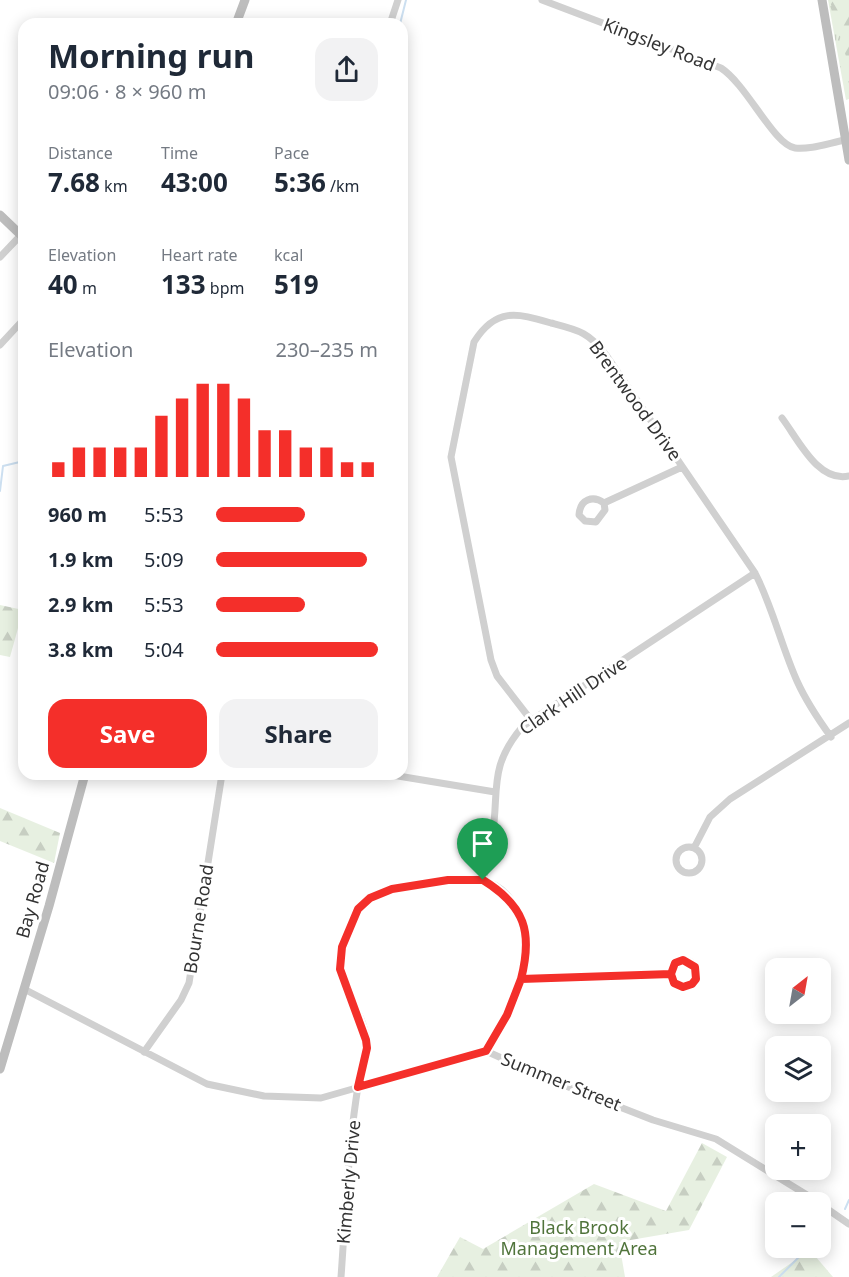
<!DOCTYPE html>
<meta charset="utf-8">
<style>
body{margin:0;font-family:"Noto Sans",sans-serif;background:#f2f2f3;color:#1f2937;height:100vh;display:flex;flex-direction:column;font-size:22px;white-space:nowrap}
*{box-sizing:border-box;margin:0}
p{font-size:20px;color:#747a83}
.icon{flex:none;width:33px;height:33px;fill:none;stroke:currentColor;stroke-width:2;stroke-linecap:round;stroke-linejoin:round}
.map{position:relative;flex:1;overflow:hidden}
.panel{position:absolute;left:18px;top:18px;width:390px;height:762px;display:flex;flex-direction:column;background:#fff;border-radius:18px;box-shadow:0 3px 15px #0003}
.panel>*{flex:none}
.needle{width:39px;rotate:31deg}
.fabs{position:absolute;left:765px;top:958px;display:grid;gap:12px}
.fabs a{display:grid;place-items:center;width:66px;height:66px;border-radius:12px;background:#fff;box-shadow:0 3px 15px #0003;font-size:30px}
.pin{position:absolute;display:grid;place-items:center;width:51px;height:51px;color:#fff;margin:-62px -26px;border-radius:50% 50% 50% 0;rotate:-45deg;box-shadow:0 0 6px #0007}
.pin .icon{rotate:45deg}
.round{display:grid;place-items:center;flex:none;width:63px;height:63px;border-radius:18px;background:#f2f2f3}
.headline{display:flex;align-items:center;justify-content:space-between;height:102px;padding:0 30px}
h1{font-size:33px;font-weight:700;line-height:45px}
.metrics{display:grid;grid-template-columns:repeat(3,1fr);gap:9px;height:102px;padding:6px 30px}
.metrics div{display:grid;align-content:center}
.metrics b{font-size:26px;font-weight:700}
.metrics small{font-size:16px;font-weight:400}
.metrics p{font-size:16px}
.chart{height:168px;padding:12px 30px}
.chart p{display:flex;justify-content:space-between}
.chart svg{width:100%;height:108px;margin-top:6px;stroke:#f42f2a;stroke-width:6}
.button{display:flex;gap:12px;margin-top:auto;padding:12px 30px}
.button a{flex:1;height:69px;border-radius:18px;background:#f42f2a;color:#fff;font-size:24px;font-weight:700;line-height:69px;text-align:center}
.button a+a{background:#f2f2f3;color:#1f2937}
ul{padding:0 30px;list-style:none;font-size:20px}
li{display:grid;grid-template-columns:96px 72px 1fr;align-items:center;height:45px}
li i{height:15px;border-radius:8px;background:#f42f2a}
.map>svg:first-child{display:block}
.grass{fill:url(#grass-tufts)}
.forest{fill:url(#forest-firs)}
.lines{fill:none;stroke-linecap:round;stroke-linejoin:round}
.stream{stroke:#ccdff0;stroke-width:2}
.street{stroke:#d0d0d0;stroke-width:7}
.secondary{stroke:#bdbdbd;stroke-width:9}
.route-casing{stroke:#fff;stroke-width:12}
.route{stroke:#f42f2a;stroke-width:8}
.labels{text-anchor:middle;stroke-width:6;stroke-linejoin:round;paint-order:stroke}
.street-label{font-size:18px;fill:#333;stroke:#fff}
.park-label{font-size:18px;fill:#50743b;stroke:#fff}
</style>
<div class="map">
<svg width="849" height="1277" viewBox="0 0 849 1277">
<defs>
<pattern id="grass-tufts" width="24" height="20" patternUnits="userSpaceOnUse" patternTransform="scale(1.5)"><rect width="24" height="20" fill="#e7f0e1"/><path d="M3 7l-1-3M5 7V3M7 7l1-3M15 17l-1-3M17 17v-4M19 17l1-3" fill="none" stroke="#c7cec2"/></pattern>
<pattern id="forest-firs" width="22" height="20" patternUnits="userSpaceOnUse" patternTransform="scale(1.5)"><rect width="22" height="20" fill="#e7f0e1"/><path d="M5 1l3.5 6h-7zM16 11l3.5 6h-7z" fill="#c7cec2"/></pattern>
</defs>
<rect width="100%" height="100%" fill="#fff"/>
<!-- grass -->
<path class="grass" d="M 828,0 L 849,0 L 849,99 L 846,100 Z"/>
<!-- forest -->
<path class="forest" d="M 831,0 L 849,0 L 849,67 L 830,1 Z
M 0,605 L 23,610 L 10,657 L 0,655 Z
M 0,808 L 60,833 L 54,863 L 0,841 Z
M 702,1143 L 727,1157 L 689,1230 L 619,1242 L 625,1277 L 437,1277 L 460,1237 L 483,1249 L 594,1184 L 666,1211 Z
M 810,1250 L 833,1277 L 771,1277 Z"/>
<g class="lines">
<!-- stream -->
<path class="stream" d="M 400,24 L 406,0
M 0,491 L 3,466 L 24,461
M 845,1209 L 849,1200
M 820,1235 L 827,1227
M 779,1277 L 808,1248"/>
<!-- street -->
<path class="street" d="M 542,0 L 721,68 C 747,85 774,145 795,148 C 810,150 829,143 845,140
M 390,24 L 398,0
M 0,257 L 21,235
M 0,345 L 24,319
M 782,418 C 798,439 818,483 849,476
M 604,503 C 593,495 580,499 579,515 L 585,521 L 596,522 L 605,510 L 604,503 L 682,467
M 531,720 L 497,676 L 491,660 L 451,457 L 474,342 C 496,307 517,313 551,323 C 578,330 589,332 606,355 L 755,573 C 773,608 781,645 797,681 C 806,701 818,719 831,737
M 386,774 L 495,792
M676 860a13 13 0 1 1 26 0a13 13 0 1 1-26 0Z
M 694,848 L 710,817 L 730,799 L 849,723
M 483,880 C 486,867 490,853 492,839 C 500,791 487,768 523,726 L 755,573
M671 973a13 13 0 1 1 26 0a13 13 0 1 1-26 0Z
M 521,979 L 671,974
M 24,989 L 207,1084 L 264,1096 L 321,1098 L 486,1051 L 543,1077 L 653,1120 L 716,1139 L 820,1203
M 144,1052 L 181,1000 L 189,983 L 222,774
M 820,1204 L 849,1224
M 341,1277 C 345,1223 347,1168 354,1114 C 356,1099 358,1084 361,1069 C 363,1062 366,1055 367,1047 C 367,1006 328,986 345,940 C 349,928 354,913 363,903 C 378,888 403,888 422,884 C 441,880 462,876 481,880 C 516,887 529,930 526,960 C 522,992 502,1023 486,1051"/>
<!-- secondary -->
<path class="secondary" d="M 822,0 L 849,160
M 236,24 L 245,0
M 0,215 L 24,238
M 0,1069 L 49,906 L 85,774"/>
</g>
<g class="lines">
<defs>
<path id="route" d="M 483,880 L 448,880 L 392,889 L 370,898 L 358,909 L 342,947 L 340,969 L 366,1040 L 367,1048 L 358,1087 L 486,1051 L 507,1015 L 521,979 L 671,974 L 674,983 L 683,987 L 692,984 L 696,979 L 695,967 L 683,960 L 675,963 L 671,974 L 521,979 C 533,932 525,906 483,880"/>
</defs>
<!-- route casing -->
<use href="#route" class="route-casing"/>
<!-- route -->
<use href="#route" class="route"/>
</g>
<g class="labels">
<!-- street labels -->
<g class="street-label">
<text transform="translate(659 45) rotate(21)" y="6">Kingsley Road</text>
<text transform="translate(635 401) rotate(54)" y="6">Brentwood Drive</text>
<text transform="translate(573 696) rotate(-34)" y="6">Clark Hill Drive</text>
<text transform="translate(33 900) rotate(-74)" y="6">Bay Road</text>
<text transform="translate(199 919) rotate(-81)" y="6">Bourne Road</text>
<text transform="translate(561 1082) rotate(22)" y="6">Summer Street</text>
<text transform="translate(349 1182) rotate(-85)" y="6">Kimberly Drive</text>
</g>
<!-- park labels -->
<g class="park-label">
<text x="579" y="1234">Black Brook<tspan x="579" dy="21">Management Area</tspan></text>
</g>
</g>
</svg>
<div class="fabs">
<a><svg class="needle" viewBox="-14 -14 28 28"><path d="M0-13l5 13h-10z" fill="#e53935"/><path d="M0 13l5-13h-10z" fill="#747a83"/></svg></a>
<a><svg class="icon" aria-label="layers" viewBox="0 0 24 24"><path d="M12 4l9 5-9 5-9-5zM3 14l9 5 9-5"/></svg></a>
<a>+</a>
<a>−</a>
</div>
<div class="pin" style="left:483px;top:880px;background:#1e9e55"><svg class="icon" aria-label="arrive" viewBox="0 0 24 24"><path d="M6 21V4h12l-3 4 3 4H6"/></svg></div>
<section class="panel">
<div class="headline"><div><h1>Morning run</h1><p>09:06 · 8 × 960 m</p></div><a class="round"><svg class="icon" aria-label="share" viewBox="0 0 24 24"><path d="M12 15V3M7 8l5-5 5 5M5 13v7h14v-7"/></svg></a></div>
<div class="metrics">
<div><p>Distance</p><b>7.68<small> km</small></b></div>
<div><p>Time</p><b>43:00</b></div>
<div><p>Pace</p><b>5:36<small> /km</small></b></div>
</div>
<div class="metrics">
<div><p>Elevation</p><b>40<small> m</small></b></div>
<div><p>Heart rate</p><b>133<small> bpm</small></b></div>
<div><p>kcal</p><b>519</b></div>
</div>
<div class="chart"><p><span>Elevation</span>230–235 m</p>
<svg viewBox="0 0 160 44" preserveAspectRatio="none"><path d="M5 44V38M15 44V32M25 44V32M35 44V32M45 44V32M55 44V19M65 44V12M75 44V6M85 44V6M95 44V12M105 44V25M115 44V25M125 44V32M135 44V32M145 44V38M155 44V38"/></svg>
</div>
<ul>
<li><b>960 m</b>5:53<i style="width:55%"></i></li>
<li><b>1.9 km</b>5:09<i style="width:93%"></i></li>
<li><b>2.9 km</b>5:53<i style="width:55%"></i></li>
<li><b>3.8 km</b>5:04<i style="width:100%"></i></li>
</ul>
<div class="button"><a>Save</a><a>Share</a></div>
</section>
</div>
